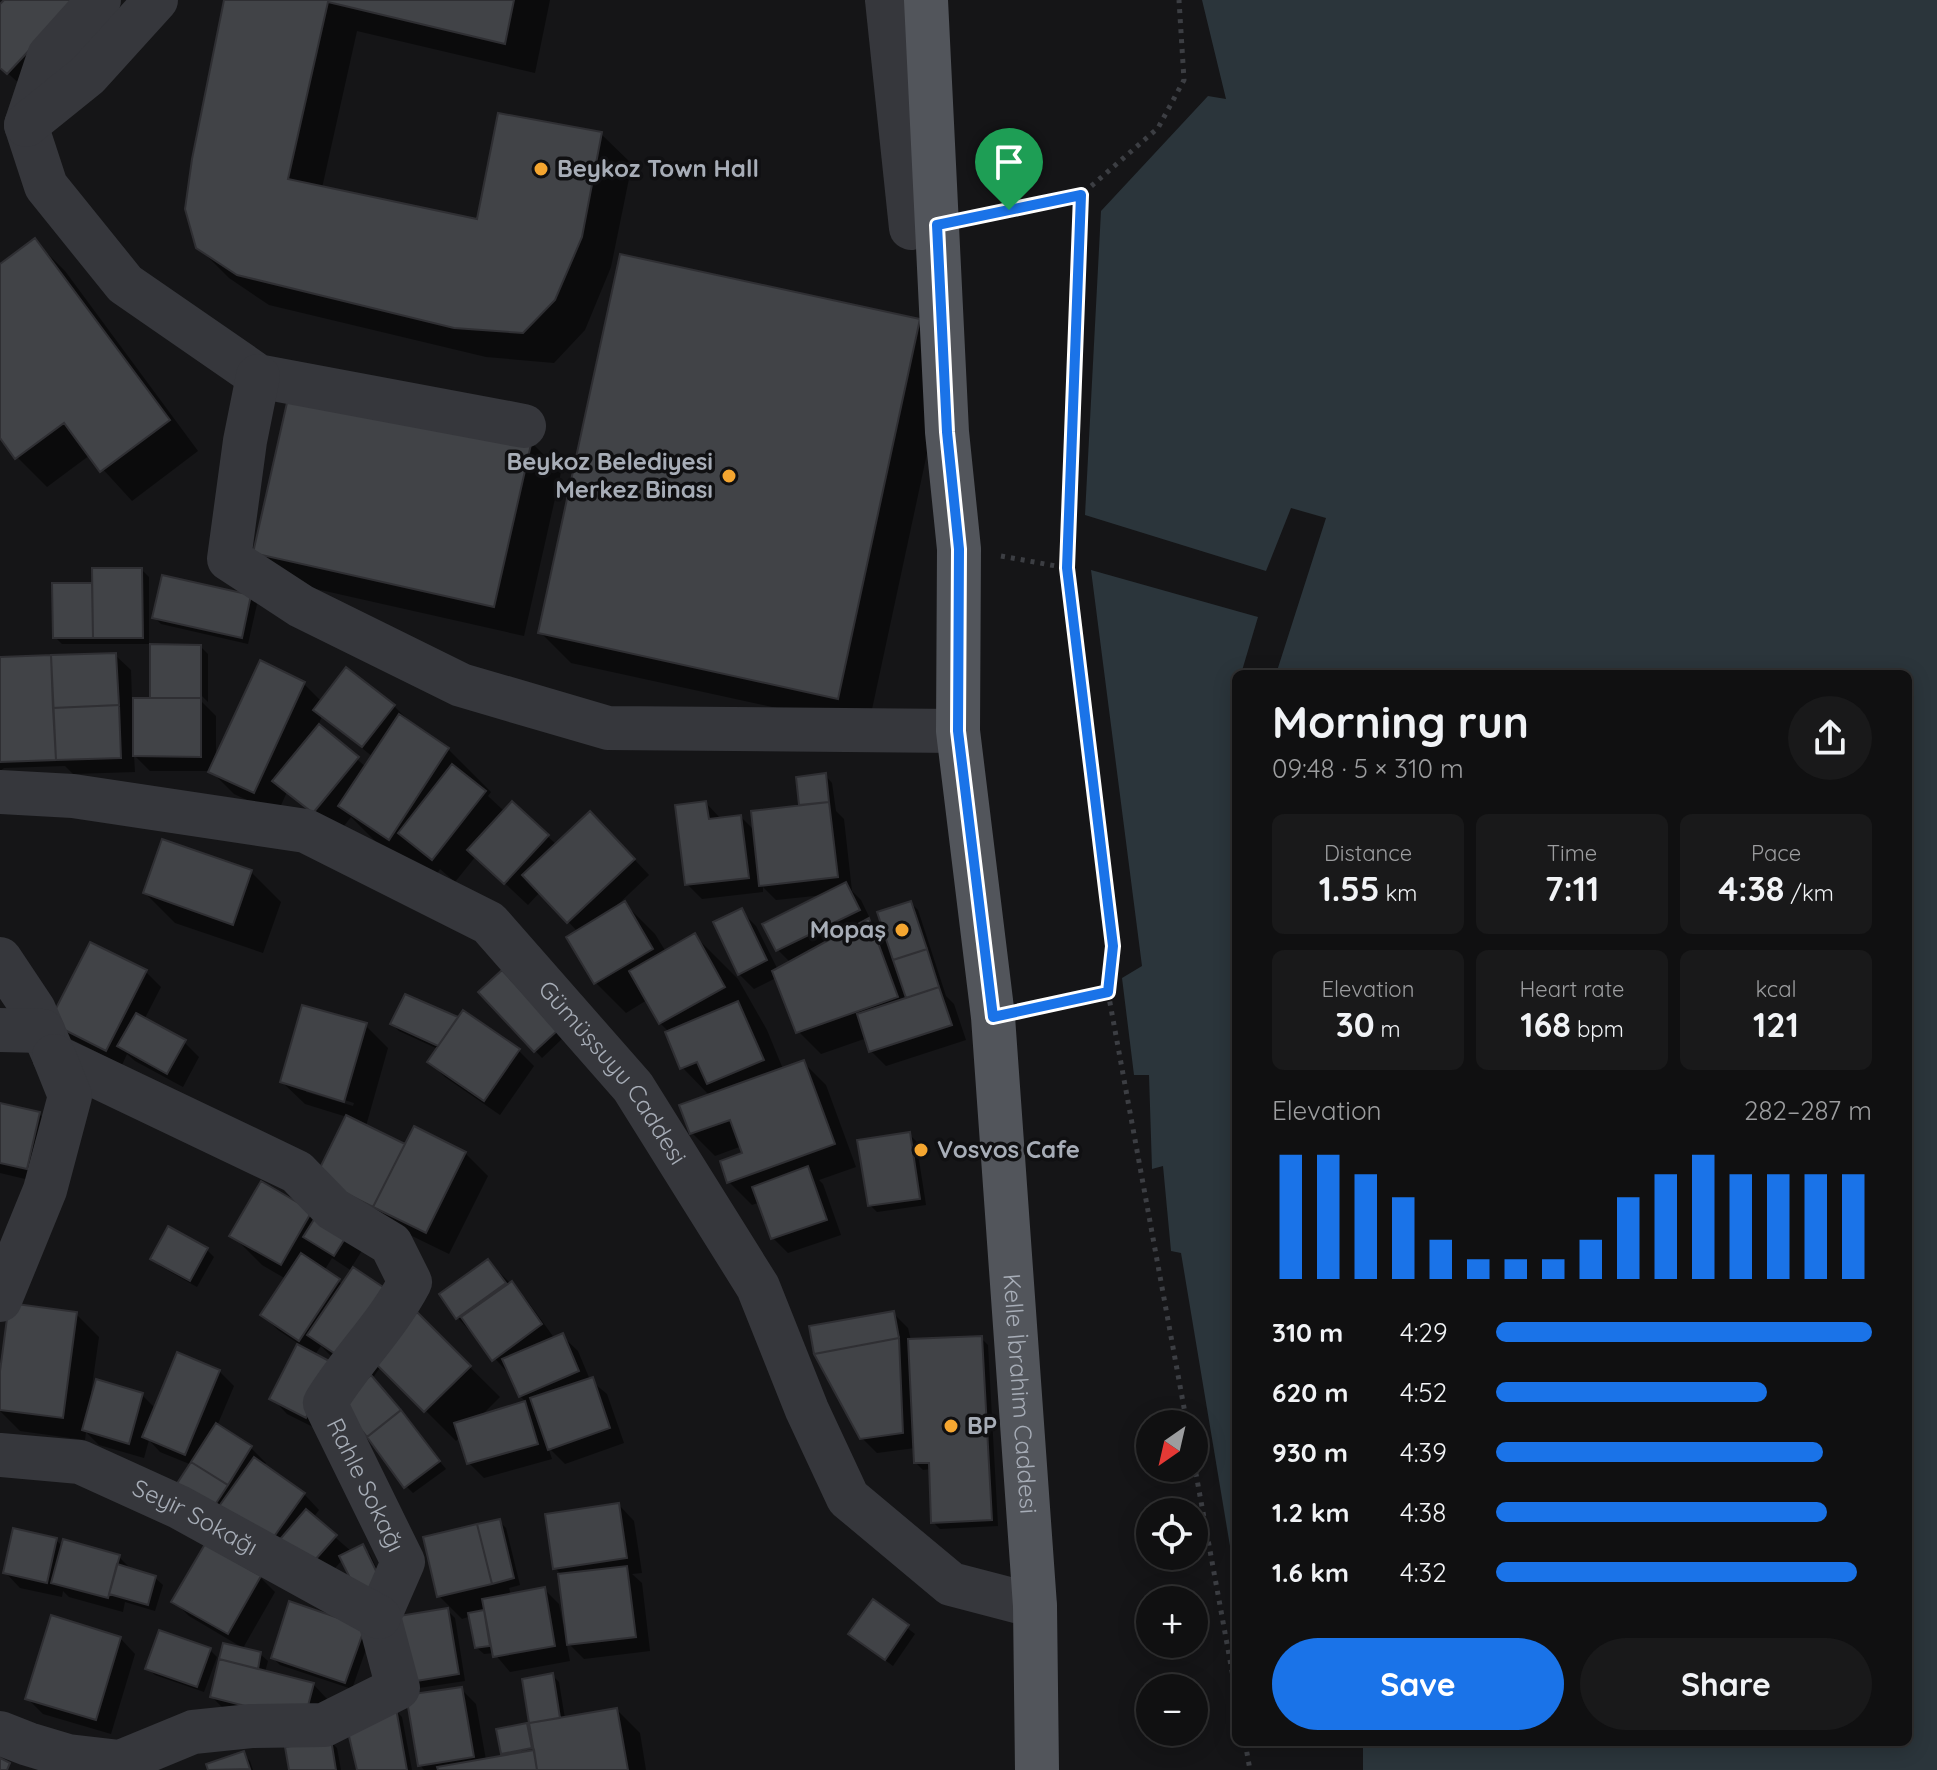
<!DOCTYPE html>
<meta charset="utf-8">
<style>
body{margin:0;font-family:Quicksand,sans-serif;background:#19191a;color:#f1f3f6;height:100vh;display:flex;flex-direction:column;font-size:30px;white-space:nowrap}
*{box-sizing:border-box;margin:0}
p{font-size:26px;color:#9c9d9f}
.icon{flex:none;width:44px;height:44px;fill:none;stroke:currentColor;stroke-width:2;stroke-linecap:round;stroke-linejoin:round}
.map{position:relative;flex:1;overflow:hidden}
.details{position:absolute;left:1232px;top:670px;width:680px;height:1076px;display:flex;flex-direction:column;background:#101011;border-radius:12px;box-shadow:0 4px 20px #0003,0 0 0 2px #303031}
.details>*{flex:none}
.needle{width:52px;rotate:214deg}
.fabs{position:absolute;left:1136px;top:1410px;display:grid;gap:16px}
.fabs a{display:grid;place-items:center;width:72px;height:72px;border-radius:50%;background:#101011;box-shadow:0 4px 20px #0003,0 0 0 2px #303031;font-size:40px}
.pin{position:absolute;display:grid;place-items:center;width:68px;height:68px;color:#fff;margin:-82px -34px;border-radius:50% 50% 50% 0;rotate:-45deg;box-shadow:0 0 8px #0007}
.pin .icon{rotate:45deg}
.round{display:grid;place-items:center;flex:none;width:84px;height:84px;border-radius:42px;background:#19191a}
.head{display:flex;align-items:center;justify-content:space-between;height:136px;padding:0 40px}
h1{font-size:44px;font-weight:700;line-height:60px}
.stats{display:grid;grid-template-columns:repeat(3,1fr);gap:12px;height:136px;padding:8px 40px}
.stats div{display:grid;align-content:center;border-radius:12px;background:#19191a;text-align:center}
.stats b{font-size:34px;font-weight:700}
.stats small{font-size:22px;font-weight:400}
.stats p{font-size:22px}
.chart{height:224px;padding:16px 40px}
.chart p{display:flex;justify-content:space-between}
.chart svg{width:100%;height:144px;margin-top:8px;stroke:#1a73e8;stroke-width:6}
.action{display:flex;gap:16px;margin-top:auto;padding:16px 40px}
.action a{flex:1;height:92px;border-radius:48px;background:#1a73e8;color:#fff;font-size:32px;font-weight:700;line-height:92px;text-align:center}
.action a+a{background:#19191a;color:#f1f3f6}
ul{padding:0 40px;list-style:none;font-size:26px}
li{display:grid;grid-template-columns:128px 96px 1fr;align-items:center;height:60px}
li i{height:20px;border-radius:10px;background:#1a73e8}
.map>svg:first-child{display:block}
.water{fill:#2b353b}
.shadow{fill:#0007;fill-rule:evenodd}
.building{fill:#414347;stroke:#2f2f33;stroke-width:2}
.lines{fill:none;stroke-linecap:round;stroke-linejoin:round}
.path{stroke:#3c3e43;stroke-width:5;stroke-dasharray:4 6;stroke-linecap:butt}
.minor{stroke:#36373c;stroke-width:44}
.major{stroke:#52555b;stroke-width:44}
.route-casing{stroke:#fff;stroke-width:16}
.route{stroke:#1a73e8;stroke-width:10}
.poi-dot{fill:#f5a630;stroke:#101012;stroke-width:3}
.labels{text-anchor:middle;stroke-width:7;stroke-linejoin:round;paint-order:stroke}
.poi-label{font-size:24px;font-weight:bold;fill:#a7adb7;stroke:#101012;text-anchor:start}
.street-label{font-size:24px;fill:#a7adb7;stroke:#101012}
</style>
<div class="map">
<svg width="1937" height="1770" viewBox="0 0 1937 1770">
<rect width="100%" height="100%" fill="#151517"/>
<!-- water -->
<path class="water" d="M 1202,0 L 1937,0 L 1937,1770 L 1363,1770 L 1363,1742 L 1908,1742 L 1908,674 L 1276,674 L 1326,518 L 1291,508 L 1266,571 L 1085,515 L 1101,211 L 1208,96 L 1226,99 Z
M 1091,570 L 1258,617 L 1241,674 L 1236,674 L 1236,691 L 1230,711 L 1236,714 L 1236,1582 L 1181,1253 L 1171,1251 L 1163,1166 L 1152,1169 L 1149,1075 L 1134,1075 L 1122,978 L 1142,966 Z"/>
<!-- shadow -->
<path class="shadow" d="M 6,0 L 96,10 L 24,88 L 0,66 L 0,7 Z
M 226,0 L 550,0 L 535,73 L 357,31 L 322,188 L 478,221 L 601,134 L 632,164 L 611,267 L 585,330 L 554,363 L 486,357 L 269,305 L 229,278 L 198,247 Z
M 35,241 L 65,271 L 198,451 L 132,501 L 90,455 L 47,487 L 17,457 L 0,435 L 0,267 Z
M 919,321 L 949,351 L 868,728 L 571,663 L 541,633 Z
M 531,442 L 561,472 L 524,636 L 285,582 L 255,552 Z
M 142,570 L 149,577 L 149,644 L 62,644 L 55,637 L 54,585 L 94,585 Z
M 250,597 L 257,604 L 248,644 L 161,624 L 154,617 Z
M 201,647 L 208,654 L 208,702 L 196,690 L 193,693 L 216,716 L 216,761 L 304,684 L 322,702 L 394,706 L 409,721 L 448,749 L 491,792 L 488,796 L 505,812 L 512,804 L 557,845 L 605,828 L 649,875 L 613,909 L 625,904 L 655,934 L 666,952 L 695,936 L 738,979 L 767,1030 L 783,1069 L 803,1062 L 826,1085 L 856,1167 L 819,1180 L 823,1184 L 841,1235 L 788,1253 L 773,1238 L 760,1202 L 752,1205 L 729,1182 L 744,1154 L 742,1146 L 715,1156 L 692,1133 L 710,1096 L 682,1067 L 670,1033 L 660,1023 L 647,1000 L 626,1013 L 596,983 L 569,937 L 578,932 L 540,892 L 528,905 L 476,856 L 455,882 L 440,869 L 432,881 L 383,849 L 351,817 L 337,835 L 287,792 L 277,814 L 234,794 L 211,771 L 150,771 L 134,755 L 135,772 L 73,774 L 65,766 L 4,768 L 0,771 L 0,659 L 115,655 L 131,670 L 132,700 L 154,700 ZM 322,716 L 373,757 L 366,767 L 318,726 Z
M 825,775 L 832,783 L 836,811 L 844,819 L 852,891 L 861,900 L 873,925 L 889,941 L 911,903 L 918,910 L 946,996 L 954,1004 L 966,1040 L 886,1066 L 871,1051 L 867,1038 L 821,1054 L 798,1031 L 776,978 L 754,989 L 739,974 L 741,911 L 756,926 L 778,970 L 791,963 L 778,950 L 765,925 L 824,895 L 776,900 L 763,887 L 763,892 L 702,899 L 687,884 L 706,803 L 721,819 L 741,817 L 755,831 L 801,807 L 798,778 Z
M 251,872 L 281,902 L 263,953 L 175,923 L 145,893 Z
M 146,972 L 161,987 L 144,1020 L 184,1042 L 199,1057 L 183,1087 L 135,1061 L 127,1054 L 122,1065 L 67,1037 L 52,1022 Z
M 502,973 L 563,1038 L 542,1058 L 481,992 Z
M 406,997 L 458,1020 L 463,1013 L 519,1051 L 534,1066 L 500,1115 L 445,1077 L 430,1062 L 438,1049 L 399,1031 L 392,1024 Z
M 365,1025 L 388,1048 L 366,1126 L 406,1147 L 465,1153 L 488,1176 L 449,1254 L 340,1201 L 347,1117 L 305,1104 L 282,1082 ZM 306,1088 L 354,1103 L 353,1106 L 306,1092 Z
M 0,1105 L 39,1114 L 55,1129 L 42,1183 L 0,1173 Z
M 909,1134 L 916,1141 L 926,1205 L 877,1212 L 870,1205 Z
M 261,1184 L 363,1249 L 351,1268 L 417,1315 L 500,1397 L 480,1417 L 527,1403 L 520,1396 L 509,1374 L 458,1318 L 488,1261 L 526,1299 L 555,1339 L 562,1336 L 578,1351 L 590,1380 L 607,1394 L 624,1443 L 565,1464 L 548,1447 L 552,1459 L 484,1478 L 469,1463 L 461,1436 L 456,1441 L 381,1366 L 372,1379 L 446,1469 L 413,1493 L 406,1486 L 332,1357 L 321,1346 L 314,1356 L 321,1431 L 287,1414 L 272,1398 L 299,1344 L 278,1330 L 263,1315 L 286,1279 L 262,1265 L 232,1235 ZM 332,1258 L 352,1271 L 343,1285 L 324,1271 Z
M 207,1250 L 214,1257 L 197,1287 L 160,1266 L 153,1259 Z
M 893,1313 L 908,1328 L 911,1341 L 981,1338 L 988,1345 L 998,1526 L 940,1529 L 933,1522 L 931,1469 L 923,1470 L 916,1463 L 915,1448 L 877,1453 L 862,1438 Z
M 76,1314 L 99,1337 L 91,1393 L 142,1395 L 156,1409 L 219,1371 L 234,1386 L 217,1426 L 251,1448 L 266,1463 L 264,1466 L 304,1494 L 319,1510 L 313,1518 L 352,1552 L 363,1547 L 370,1554 L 387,1590 L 343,1559 L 322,1583 L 220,1514 L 192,1465 L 160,1452 L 149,1440 L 144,1458 L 99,1445 L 86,1432 L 85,1440 L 20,1431 L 0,1411 L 0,1386 Z
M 619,1505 L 634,1521 L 642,1573 L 632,1574 L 642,1583 L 650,1651 L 584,1659 L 566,1641 L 570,1661 L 510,1672 L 494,1653 L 484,1654 L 476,1647 L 471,1616 L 462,1619 L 439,1596 L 499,1521 L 506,1528 L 520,1585 L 509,1588 L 511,1595 L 544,1589 L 559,1604 L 563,1624 L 566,1624 L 560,1573 L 555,1568 Z
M 56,1540 L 63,1547 L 119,1557 L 133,1571 L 155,1578 L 163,1585 L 155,1611 L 125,1602 L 123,1612 L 69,1597 L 63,1591 L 62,1597 L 20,1588 L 5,1572 Z
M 260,1577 L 275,1592 L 243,1648 L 189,1616 L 174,1601 Z
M 873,1602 L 915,1634 L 893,1666 L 858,1640 Z
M 448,1611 L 455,1618 L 465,1681 L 419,1688 L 402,1618 Z
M 364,1628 L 371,1635 L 352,1689 L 280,1665 L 273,1658 Z
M 120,1638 L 135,1654 L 111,1734 L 43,1714 L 28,1699 Z
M 210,1650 L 217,1657 L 204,1692 L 155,1675 L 148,1668 Z
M 260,1654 L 268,1661 L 265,1672 L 313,1684 L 328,1700 L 319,1735 L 227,1712 L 212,1697 Z
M 552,1675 L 559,1682 L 565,1719 L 617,1710 L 640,1733 L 646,1770 L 424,1770 L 420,1765 L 461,1689 L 476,1704 L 486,1760 L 506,1757 L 502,1753 L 526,1725 L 533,1732 Z
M 395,1710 L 402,1717 L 412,1770 L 359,1770 Z
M 330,1741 L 337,1748 L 341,1770 L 291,1770 Z
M 243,1754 L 250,1761 L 253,1770 L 210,1770 L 208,1765 Z"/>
<!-- building -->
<path class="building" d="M 4,0 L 76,0 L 7,74 L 0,68 L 0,4 Z
M 224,0 L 514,0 L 505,44 L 328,2 L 288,179 L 477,219 L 498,113 L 602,132 L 582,237 L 555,300 L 523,333 L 454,328 L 237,275 L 196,248 L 185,209 L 192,159 Z
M 35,238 L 170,420 L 100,472 L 64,423 L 15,459 L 0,438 L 0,264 Z
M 620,254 L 920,319 L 838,699 L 538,633 Z
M 291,385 L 532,440 L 494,607 L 253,553 Z
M 92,568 L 142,568 L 143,638 L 93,638 Z
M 162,575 L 251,595 L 242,638 L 152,618 Z
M 52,583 L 92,583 L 93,638 L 53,638 Z
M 150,644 L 201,645 L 201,698 L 150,698 Z
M 116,653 L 119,705 L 53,708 L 51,655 Z
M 51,655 L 56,760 L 0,762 L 0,657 Z
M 260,660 L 305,682 L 254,793 L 208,772 Z
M 346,667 L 395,705 L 362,747 L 313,710 Z
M 133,698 L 201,698 L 201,757 L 133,756 Z
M 119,705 L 121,758 L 56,760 L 53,708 Z
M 399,714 L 449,748 L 389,840 L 338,806 Z
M 319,724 L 359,757 L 313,813 L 272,781 Z
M 452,764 L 486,791 L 432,860 L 398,833 Z
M 826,773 L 829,802 L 799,805 L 796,777 Z
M 512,801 L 549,835 L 504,884 L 467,850 Z
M 706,801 L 709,819 L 741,815 L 749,878 L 685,885 L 675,805 Z
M 829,802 L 838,877 L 759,886 L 751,811 Z
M 590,811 L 635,859 L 567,923 L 522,875 Z
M 162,839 L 252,870 L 233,925 L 143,893 Z
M 846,882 L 860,910 L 776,951 L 762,924 Z
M 625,901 L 653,949 L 594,984 L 566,937 Z
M 911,901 L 927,949 L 893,960 L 877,912 Z
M 742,908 L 767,960 L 738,975 L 713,922 Z
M 869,918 L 898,997 L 796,1033 L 772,971 Z
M 695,933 L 725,987 L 659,1024 L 629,971 Z
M 90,942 L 147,970 L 106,1051 L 49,1022 Z
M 927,949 L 939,987 L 906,998 L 893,960 Z
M 502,970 L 558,1030 L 534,1052 L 478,992 Z
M 939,987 L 952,1025 L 869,1052 L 857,1014 Z
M 405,994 L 458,1017 L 438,1046 L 390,1024 Z
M 738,1001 L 764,1060 L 707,1084 L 697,1062 L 680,1069 L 665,1032 Z
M 302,1005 L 367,1023 L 344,1102 L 280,1082 Z
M 463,1010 L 520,1049 L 484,1101 L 427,1062 Z
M 136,1013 L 186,1040 L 167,1074 L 117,1046 Z
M 804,1060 L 835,1144 L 727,1183 L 720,1161 L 742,1153 L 730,1120 L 690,1134 L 679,1105 Z
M 0,1103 L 40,1112 L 27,1169 L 0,1163 Z
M 346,1115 L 405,1144 L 373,1207 L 315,1178 Z
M 414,1126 L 466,1152 L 426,1233 L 373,1207 Z
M 910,1132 L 920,1199 L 868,1206 L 857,1140 Z
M 808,1166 L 827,1220 L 771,1239 L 752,1187 Z
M 261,1181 L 312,1211 L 281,1265 L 229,1236 Z
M 318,1213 L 349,1232 L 334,1256 L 303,1237 Z
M 168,1226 L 208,1248 L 190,1281 L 150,1259 Z
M 301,1253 L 340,1279 L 299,1341 L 260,1315 Z
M 488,1259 L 506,1283 L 456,1319 L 439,1294 Z
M 353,1267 L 392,1293 L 346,1361 L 307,1335 Z
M 512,1281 L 542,1324 L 492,1361 L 461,1317 Z
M 9,1303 L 77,1312 L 63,1418 L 0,1410 L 0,1371 Z
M 894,1311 L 899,1338 L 814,1354 L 809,1326 Z
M 417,1312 L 471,1366 L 424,1412 L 370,1358 Z
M 563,1333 L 579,1371 L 519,1397 L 502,1359 Z
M 982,1336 L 992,1520 L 931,1523 L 929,1463 L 914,1463 L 908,1339 Z
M 899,1338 L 903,1433 L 860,1439 L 814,1354 Z
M 297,1344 L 333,1363 L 306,1418 L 269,1399 Z
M 177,1352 L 220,1370 L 185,1455 L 142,1437 Z
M 371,1375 L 401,1410 L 367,1437 L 339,1403 Z
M 593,1377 L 610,1428 L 548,1450 L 530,1398 Z
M 96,1379 L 143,1393 L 129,1444 L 82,1430 Z
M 525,1401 L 538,1444 L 467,1464 L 454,1423 Z
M 401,1410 L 440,1461 L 404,1488 L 367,1437 Z
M 216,1423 L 252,1446 L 228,1485 L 191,1462 Z
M 254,1457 L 305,1493 L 268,1545 L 217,1509 Z
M 191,1462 L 228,1485 L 213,1508 L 176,1485 Z
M 619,1503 L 627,1558 L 553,1569 L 545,1514 Z
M 306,1509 L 337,1535 L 306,1570 L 276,1544 Z
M 500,1519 L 514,1578 L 492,1584 L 477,1524 Z
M 477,1524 L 492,1584 L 437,1597 L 423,1537 Z
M 13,1528 L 57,1538 L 47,1583 L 3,1573 Z
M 63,1539 L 120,1555 L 108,1598 L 51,1583 Z
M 205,1544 L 261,1576 L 228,1634 L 171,1602 Z
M 363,1544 L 382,1583 L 358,1594 L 339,1556 Z
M 117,1564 L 156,1576 L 148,1605 L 109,1594 Z
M 627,1566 L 636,1637 L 567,1645 L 558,1574 Z
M 545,1587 L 555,1646 L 493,1657 L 482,1599 Z
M 873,1599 L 909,1625 L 885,1660 L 848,1634 Z
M 289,1601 L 365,1627 L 345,1683 L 271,1658 Z
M 448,1608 L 459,1674 L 410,1682 L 399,1616 Z
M 484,1610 L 490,1646 L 475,1648 L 468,1613 Z
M 51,1615 L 121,1637 L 96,1720 L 25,1699 Z
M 159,1630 L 211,1648 L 197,1687 L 145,1669 Z
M 223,1643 L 261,1652 L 258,1669 L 219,1659 Z
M 219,1659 L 314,1683 L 304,1721 L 210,1697 Z
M 553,1673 L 560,1718 L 529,1723 L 522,1679 Z
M 462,1687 L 474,1757 L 418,1766 L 406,1695 Z
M 396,1708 L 407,1770 L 357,1770 L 347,1728 Z
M 617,1708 L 628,1770 L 537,1770 L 529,1723 Z
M 527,1723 L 532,1748 L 501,1754 L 496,1729 Z
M 331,1739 L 336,1770 L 289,1770 L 285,1747 Z
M 534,1750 L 537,1770 L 438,1770 L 437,1767 Z
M 244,1751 L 250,1769 L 208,1770 L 206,1764 Z
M 0,1758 L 10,1763 L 7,1770 L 0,1770 Z"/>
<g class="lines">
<!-- path -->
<path class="path" d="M 1081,195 L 1067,568 L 1113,946 L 1108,992 L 1187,1424
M 977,217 L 1081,195 L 1158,128 L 1184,80 L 1179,0
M 1001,556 L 1067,568
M 1034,1008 L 1108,992
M 1194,1463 L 1236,1693
M 1245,1742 L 1250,1770"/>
<!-- minor -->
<g class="minor">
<path d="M 99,0 L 49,56 L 26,125 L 46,186 L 125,284 L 258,376 L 524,426"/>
<path d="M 887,0 L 911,228"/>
<path d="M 26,125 L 88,75 L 156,0"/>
<path d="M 258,376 L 245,441 L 229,559 L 301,606 L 461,685 L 608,728 L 958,731"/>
<path id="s1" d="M 0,792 L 73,796 L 306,831 L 489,923 L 633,1087 L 758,1287 L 807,1410 L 848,1498 L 951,1584 L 1035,1606"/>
<path id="s2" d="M 0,959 L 34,1010 L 54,1056 L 297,1172 L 333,1209 L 391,1244 L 410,1282 C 387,1326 351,1360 325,1403 L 403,1562 L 379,1617 L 398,1688 L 324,1725 L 251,1726 L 193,1732 L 120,1762 L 68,1756 L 28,1744 L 0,1733"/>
<path d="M 0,1030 L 43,1031"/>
<path d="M 0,1300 L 45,1190 L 70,1096 L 54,1056"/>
<path id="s3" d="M 0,1455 L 80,1462 L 179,1507 L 379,1617"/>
</g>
<!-- major -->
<path class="major" id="s4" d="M 926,0 L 947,432 L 959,549 L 958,731 L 993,1017 L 1035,1606 L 1037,1770"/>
</g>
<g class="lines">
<defs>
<path id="route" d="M 1081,195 L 1067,568 L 1113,946 L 1108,992 L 993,1017 L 958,731 L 959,549 L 947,432 L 937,225 Z"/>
</defs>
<!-- route casing -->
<use href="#route" class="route-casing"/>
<!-- route -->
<use href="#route" class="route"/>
</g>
<!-- markers -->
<g class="poi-dot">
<circle cx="541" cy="169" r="8"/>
<circle cx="729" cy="476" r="8"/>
<circle cx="902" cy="930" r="8"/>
<circle cx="921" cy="1150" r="8"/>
<circle cx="951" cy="1426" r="8"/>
</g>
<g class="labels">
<!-- poi labels -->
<g class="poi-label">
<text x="557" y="177">Beykoz Town Hall</text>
<text x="713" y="470" text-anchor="end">Beykoz Belediyesi<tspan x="713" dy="28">Merkez Binası</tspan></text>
<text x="886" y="938" text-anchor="end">Mopaş</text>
<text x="937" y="1158">Vosvos Cafe</text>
<text x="967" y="1434">BP</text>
</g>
<!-- street labels -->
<g class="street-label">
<text dy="8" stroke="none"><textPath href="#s1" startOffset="708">Gümüşsuyu Caddesi</textPath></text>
<text dy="8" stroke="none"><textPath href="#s4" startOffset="1398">Kelle İbrahim Caddesi</textPath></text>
<text dy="8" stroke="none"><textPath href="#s2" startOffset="782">Rahle Sokağı</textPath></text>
<text dy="8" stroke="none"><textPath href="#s3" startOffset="208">Seyir Sokağı</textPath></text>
</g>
</g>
</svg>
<div class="fabs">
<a><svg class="needle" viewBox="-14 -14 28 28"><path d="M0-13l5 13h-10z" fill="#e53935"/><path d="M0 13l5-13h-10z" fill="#9c9d9f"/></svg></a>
<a><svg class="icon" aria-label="locate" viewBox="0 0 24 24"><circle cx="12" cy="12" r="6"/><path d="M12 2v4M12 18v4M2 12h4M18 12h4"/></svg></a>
<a>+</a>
<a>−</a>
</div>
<div class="pin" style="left:1009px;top:210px;background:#1e9e55"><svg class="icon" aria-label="arrive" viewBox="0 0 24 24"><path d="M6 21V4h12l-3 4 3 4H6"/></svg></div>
<section class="details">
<div class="head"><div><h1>Morning run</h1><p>09:48 · 5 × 310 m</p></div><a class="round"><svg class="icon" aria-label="share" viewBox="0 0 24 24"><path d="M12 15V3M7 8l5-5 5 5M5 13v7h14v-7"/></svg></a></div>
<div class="stats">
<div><p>Distance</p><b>1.55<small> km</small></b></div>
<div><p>Time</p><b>7:11</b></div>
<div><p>Pace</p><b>4:38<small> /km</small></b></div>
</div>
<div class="stats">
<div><p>Elevation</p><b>30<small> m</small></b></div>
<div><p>Heart rate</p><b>168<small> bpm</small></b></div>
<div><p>kcal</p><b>121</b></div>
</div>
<div class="chart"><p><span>Elevation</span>282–287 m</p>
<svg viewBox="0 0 160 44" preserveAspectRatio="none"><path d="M5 44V6M15 44V6M25 44V12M35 44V19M45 44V32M55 44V38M65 44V38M75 44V38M85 44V32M95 44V19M105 44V12M115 44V6M125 44V12M135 44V12M145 44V12M155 44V12"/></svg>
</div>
<ul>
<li><b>310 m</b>4:29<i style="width:100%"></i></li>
<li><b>620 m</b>4:52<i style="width:72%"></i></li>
<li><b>930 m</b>4:39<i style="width:87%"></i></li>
<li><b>1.2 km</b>4:38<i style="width:88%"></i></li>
<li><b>1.6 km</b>4:32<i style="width:96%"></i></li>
</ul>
<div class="action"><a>Save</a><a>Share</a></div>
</section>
</div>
